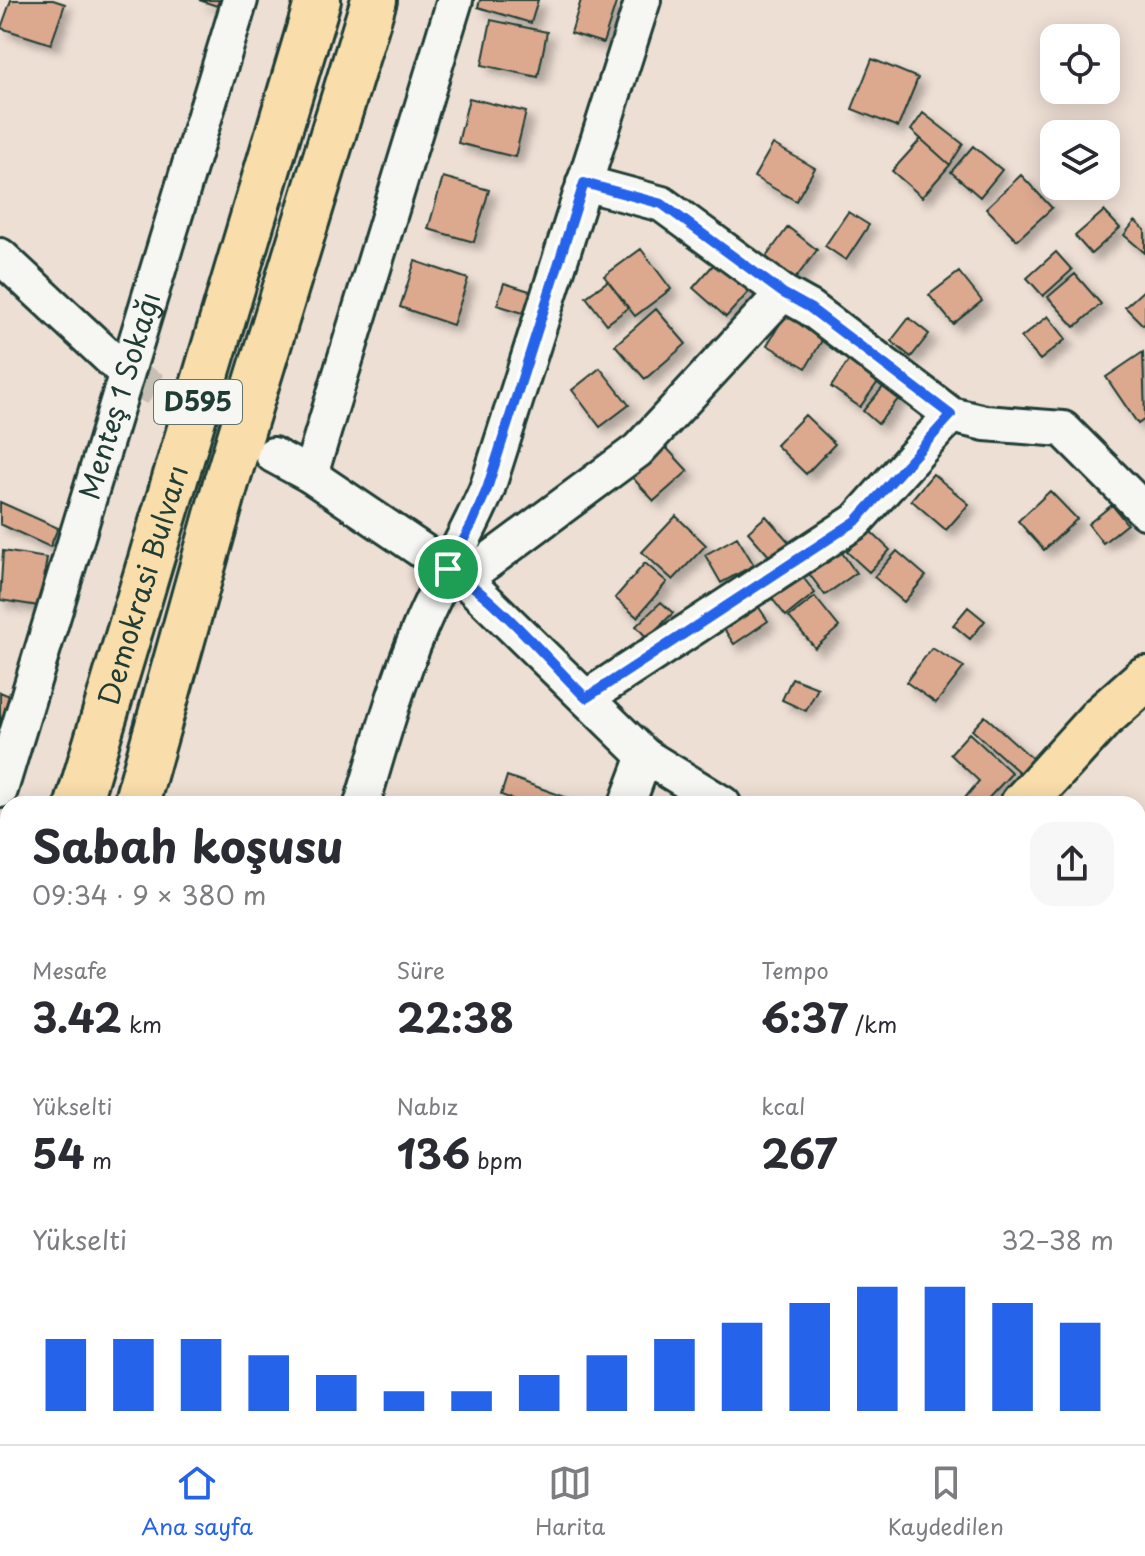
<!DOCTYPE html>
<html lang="tr">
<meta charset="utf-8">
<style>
body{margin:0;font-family:"Playpen Sans",sans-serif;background:#f7f7f7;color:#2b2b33;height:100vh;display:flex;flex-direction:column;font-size:30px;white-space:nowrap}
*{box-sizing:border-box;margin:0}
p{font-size:26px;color:#7c7c81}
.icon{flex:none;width:44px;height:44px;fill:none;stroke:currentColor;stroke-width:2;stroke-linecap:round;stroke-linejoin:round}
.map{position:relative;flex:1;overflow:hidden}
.sheet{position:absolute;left:0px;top:796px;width:1146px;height:648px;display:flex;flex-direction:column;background:#fff;border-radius:24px 24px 0 0;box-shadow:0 4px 20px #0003}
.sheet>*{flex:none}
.buttons{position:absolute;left:1040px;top:24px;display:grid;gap:16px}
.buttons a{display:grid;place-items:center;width:80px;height:80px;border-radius:16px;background:#fff;box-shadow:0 4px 20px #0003;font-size:40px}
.pin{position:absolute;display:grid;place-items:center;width:68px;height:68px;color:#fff;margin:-34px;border:4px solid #fff;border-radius:50%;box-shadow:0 2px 8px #0007}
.round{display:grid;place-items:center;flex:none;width:84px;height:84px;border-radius:24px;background:#f7f7f7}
.overview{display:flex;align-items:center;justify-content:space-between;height:136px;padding:0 32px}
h1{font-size:44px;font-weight:700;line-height:60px}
.stats{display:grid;grid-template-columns:repeat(3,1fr);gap:12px;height:136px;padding:8px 32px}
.stats div{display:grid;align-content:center}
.stats b{font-size:40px;font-weight:700}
.stats small{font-size:22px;font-weight:400}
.stats p{font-size:22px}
.chart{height:224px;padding:16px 32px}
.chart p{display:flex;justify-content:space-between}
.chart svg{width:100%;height:144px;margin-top:8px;stroke:#2563eb;stroke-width:6}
.menu{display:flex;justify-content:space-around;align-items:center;height:112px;border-top:2px solid #e1e1e2;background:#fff;font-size:22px;color:#7c7c81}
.menu a{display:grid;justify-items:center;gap:4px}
.menu .active{color:#2563eb}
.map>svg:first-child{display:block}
.building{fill:#dca98f;stroke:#1f3d34;stroke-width:2;filter:url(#shadow)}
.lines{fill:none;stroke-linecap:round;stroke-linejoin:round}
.minor-tunnel{stroke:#c5bfb4;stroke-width:34;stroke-dasharray:34 17;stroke-linecap:butt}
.minor-casing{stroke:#1f3d34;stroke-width:40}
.major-casing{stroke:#1f3d34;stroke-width:50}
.highway-casing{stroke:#1f3d34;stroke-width:50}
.minor{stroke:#f6f6f2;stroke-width:34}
.major{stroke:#f9deab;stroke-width:44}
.highway{stroke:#f9deab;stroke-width:44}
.route-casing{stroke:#fff;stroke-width:16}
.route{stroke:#2563eb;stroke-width:10}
.labels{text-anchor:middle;stroke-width:7;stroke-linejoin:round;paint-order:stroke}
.shield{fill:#f6f6f2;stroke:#60746d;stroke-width:2}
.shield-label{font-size:26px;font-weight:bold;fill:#1f3d34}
.street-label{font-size:28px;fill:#1f3d34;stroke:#f6f6f2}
</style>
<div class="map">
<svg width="1145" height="1444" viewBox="0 0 1145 1444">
<defs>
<filter id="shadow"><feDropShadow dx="7" dy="7" stdDeviation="4" flood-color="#0004"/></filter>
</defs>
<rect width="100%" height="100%" fill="#eedfd4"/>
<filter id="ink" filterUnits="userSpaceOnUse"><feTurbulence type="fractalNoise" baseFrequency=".0125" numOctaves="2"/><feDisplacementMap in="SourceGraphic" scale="16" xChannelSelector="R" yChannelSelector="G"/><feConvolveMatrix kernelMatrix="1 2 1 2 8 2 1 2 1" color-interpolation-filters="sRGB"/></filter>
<g filter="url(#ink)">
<!-- building -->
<path class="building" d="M 11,0 L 53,0 L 65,4 L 51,44 L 1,28 Z
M 199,0 L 219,0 L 217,6 Z
M 480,0 L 538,0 L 531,23 L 478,7 Z
M 581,0 L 617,0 L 603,43 L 571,33 Z
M 491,20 L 547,32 L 538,77 L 482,65 Z
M 872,59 L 918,78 L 898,127 L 852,109 Z
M 469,98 L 526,112 L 515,157 L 458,143 Z
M 923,113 L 963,144 L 950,165 L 911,130 Z
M 921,139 L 950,165 L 922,197 L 892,171 Z
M 773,144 L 815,168 L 796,201 L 754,177 Z
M 973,146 L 1002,170 L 980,197 L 951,172 Z
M 1021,175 L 1052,208 L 1017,240 L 986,208 Z
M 443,177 L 489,190 L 474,242 L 428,229 Z
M 1104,211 L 1120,228 L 1091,254 L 1075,236 Z
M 848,212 L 869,225 L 846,260 L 825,246 Z
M 1135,221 L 1145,230 L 1145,253 L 1124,235 Z
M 788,227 L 817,250 L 795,279 L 766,257 Z
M 641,249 L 671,289 L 635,316 L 604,276 Z
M 1056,252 L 1072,270 L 1043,296 L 1027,278 Z
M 721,256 L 755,285 L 726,317 L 693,288 Z
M 415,261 L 468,279 L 453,325 L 400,307 Z
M 959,272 L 982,301 L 953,324 L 929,295 Z
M 1075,274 L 1101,304 L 1075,327 L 1048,297 Z
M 608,281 L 628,308 L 607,324 L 586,297 Z
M 504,283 L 539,294 L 533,316 L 497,305 Z
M 1145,289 L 1145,324 L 1143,325 L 1125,307 Z
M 790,307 L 828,330 L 806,368 L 767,345 Z
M 656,309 L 686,344 L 645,379 L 615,345 Z
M 1048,316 L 1066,339 L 1040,360 L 1021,338 Z
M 909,318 L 929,334 L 911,357 L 891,341 Z
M 855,351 L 885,372 L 860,407 L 831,387 Z
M 1143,352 L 1145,419 L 1138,424 L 1106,377 Z
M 600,368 L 629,405 L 600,427 L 572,390 Z
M 889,380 L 904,392 L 878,424 L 863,411 Z
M 805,415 L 835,444 L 806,474 L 776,445 Z
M 663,444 L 688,471 L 654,501 L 630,475 Z
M 933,474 L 969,504 L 946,530 L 911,500 Z
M 1050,491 L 1077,519 L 1044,550 L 1018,521 Z
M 0,502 L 58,528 L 50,547 L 0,524 Z
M 1112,505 L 1127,524 L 1103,543 L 1088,524 Z
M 676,516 L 706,545 L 673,580 L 642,552 Z
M 766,516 L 795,549 L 777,565 L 748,532 Z
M 868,529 L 890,550 L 869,572 L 847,552 Z
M 737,537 L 754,565 L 721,583 L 705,555 Z
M 836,544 L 856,573 L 825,595 L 804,567 Z
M 3,551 L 47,558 L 39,606 L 0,600 Z
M 897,551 L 926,576 L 904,602 L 874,577 Z
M 645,563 L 667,582 L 637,617 L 615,598 Z
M 796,568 L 815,593 L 786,616 L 766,591 Z
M 815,597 L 839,627 L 815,648 L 789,617 Z
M 661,602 L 673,613 L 647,638 L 636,626 Z
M 758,606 L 768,621 L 734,644 L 724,629 Z
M 968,607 L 985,621 L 970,639 L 953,625 Z
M 932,648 L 964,667 L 936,703 L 906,682 Z
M 792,678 L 818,688 L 806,711 L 782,700 Z
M 0,692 L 12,697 L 0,725 Z
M 985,716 L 1033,759 L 1020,773 L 972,730 Z
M 969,733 L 1012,773 L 983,804 L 972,804 L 965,798 L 979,781 L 950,754 Z
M 507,776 L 584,804 L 525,804 L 501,795 Z
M 1145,1048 L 1145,1077 L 1138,1081 L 1138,1052 Z
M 1145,1083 L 1145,1128 L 1138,1117 L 1138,1087 Z
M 99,1436 L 167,1436 L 162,1444 L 113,1444 Z
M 507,1436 L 555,1436 L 551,1444 L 503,1444 Z
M 614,1436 L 666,1436 L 663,1444 L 611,1444 Z
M 936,1436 L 959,1436 L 968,1444 L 928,1444 Z
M 1065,1436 L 1081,1436 L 1089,1444 L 1058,1444 Z"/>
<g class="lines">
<!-- minor-tunnel -->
<path class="minor-tunnel" d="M 126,373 L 259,447"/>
<defs>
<g id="minor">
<path d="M 584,183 L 662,204 L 783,293 L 810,308 L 951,415 L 985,423 L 1063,429 L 1145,511"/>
<path d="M 0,256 L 126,373"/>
<path d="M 273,455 L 310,475 L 464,579 L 645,756 L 723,804"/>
<path d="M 310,475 L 455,0"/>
<path d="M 464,579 L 638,450 L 783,293"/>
<path d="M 586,698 L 856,521 L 951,415"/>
<path id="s1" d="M 0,790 L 240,0"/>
<path d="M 362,804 C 380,745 396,685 420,628 C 440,580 467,536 487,489 L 643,0"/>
<path d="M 627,804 L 645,756"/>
<path d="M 1138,969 L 1145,970"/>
<path d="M 1138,1035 L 1145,1031"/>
<path d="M 1138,1186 L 1145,1193"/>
<path d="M 408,1436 L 414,1444"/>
<path d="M 823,1436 L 831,1444"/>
<path d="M 19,1444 L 24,1436"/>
</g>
<path id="major" d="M 1023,804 L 1101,718 L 1145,679
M 715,1444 L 718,1436"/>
<g id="highway">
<path id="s2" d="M 78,804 L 318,0"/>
<path d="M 136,804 L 226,483 L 374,0"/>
<path d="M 0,1064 L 8,1038"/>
<path d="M 0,1291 L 8,1262"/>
</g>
</defs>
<!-- minor casing -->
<use href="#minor" class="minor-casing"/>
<!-- major casing -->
<use href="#major" class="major-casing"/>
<!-- highway casing -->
<use href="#highway" class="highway-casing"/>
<!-- minor -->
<use href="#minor" class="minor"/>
<!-- major -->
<use href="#major" class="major"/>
<!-- highway -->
<use href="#highway" class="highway"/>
</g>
</g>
<g class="lines" filter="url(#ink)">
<defs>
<path id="route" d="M 584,183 L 662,204 L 783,293 L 810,308 L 951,415 L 856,521 L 586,698 C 546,658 495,597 448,569 L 472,524 L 487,489 Z"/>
</defs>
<!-- route casing -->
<use href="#route" class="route-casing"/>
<!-- route -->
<use href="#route" class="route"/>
</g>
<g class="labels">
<!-- shield labels -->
<rect class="shield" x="154" y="380" width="88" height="44" rx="6"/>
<g class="shield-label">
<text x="198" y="411">D595</text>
</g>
<!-- street labels -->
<g class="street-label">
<text dy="10" stroke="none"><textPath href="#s1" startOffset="412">Menteş 1 Sokağı</textPath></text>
<text dy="10" stroke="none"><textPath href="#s2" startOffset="228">Demokrasi Bulvarı</textPath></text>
</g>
</g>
</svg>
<div class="buttons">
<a><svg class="icon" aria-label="locate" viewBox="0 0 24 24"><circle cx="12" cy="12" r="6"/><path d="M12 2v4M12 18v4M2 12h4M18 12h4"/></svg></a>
<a><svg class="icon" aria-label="layers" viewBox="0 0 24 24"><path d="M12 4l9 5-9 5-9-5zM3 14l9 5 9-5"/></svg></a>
</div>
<div class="pin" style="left:448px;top:569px;background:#1e9e55"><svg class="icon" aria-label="arrive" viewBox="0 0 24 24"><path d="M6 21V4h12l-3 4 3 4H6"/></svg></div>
<section class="sheet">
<div class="overview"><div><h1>Sabah koşusu</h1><p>09:34 · 9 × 380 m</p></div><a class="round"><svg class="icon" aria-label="share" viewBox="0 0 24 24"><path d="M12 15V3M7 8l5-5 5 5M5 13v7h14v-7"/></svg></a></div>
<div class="stats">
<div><p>Mesafe</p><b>3.42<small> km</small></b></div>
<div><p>Süre</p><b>22:38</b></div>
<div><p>Tempo</p><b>6:37<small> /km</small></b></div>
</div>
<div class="stats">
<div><p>Yükselti</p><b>54<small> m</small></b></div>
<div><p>Nabız</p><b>136<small> bpm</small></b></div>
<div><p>kcal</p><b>267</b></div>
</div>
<div class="chart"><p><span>Yükselti</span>32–38 m</p>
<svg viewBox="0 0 160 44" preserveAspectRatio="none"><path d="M5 44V22M15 44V22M25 44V22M35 44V27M45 44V33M55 44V38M65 44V38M75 44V33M85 44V27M95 44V22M105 44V17M115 44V11M125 44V6M135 44V6M145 44V11M155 44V17"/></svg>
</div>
</section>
</div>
<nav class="menu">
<a class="active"><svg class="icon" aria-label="home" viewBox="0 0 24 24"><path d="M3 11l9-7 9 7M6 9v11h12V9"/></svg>Ana sayfa</a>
<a><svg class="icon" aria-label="map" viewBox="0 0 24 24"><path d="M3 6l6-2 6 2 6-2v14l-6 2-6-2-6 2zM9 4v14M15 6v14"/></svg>Harita</a>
<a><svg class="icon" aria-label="saved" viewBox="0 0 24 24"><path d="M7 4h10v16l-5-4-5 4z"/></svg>Kaydedilen</a>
</nav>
